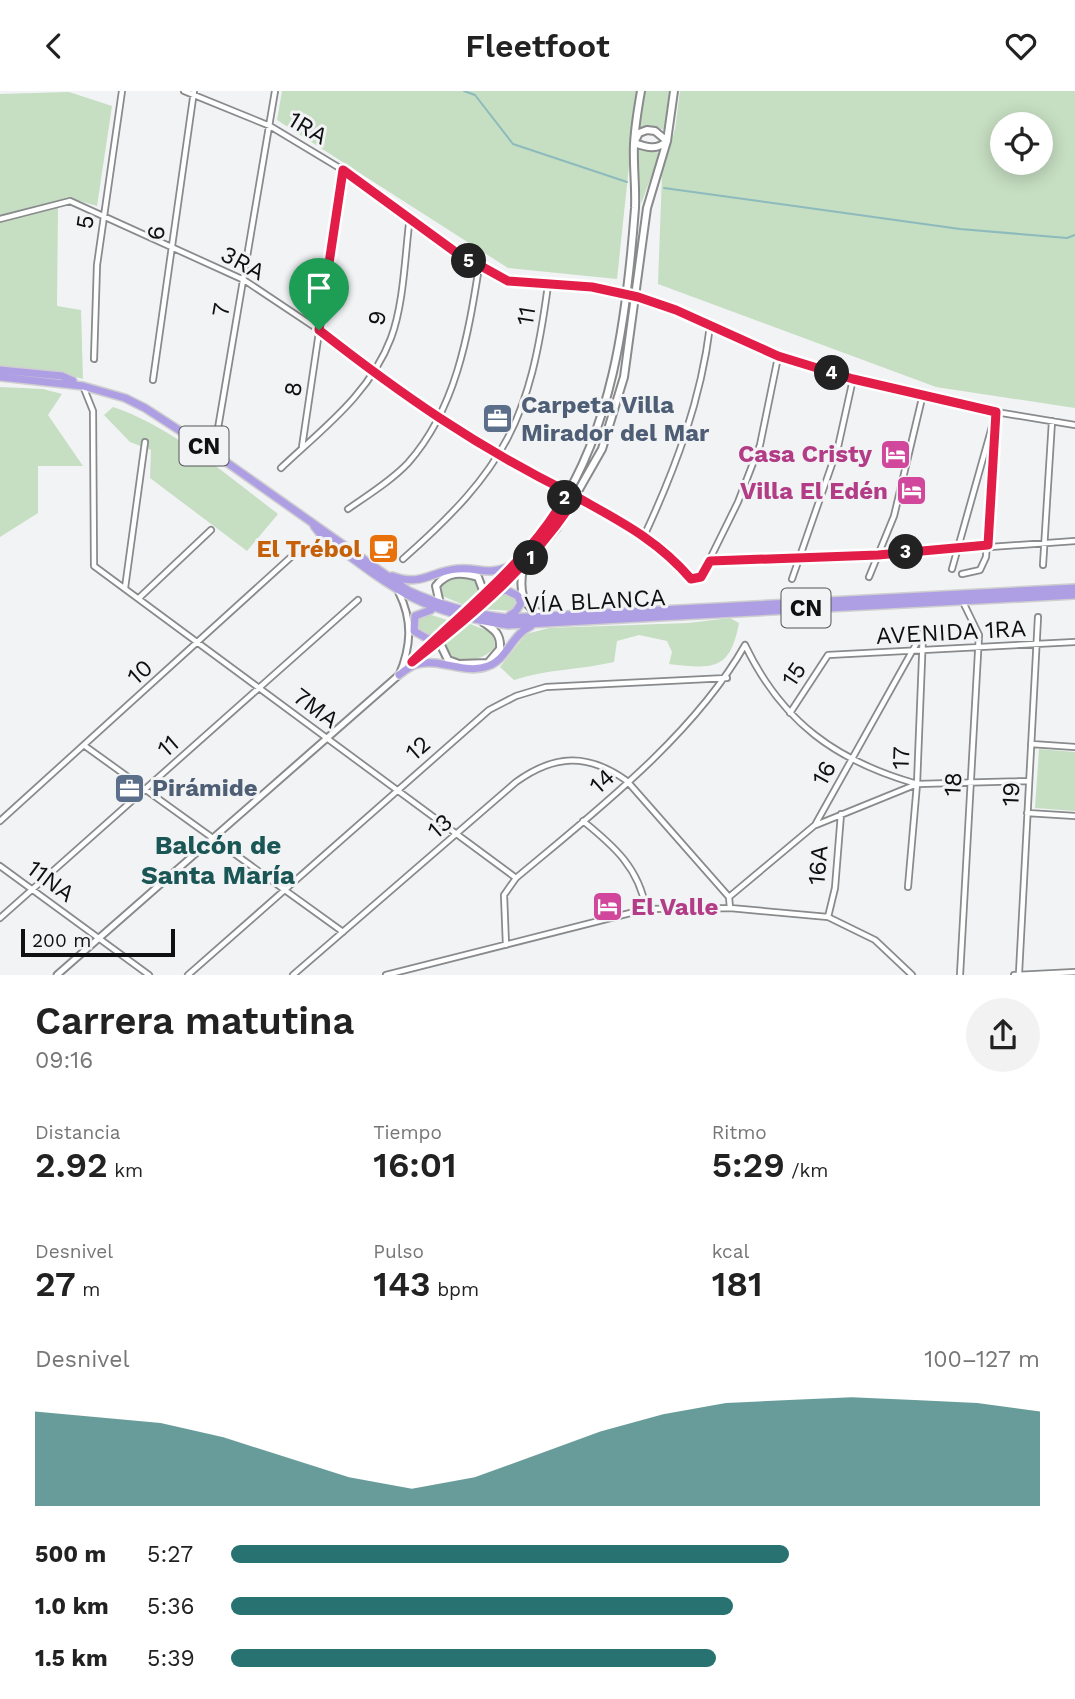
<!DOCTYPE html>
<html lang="es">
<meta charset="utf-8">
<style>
body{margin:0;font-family:"Work Sans",sans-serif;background:#f2f2f2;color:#222;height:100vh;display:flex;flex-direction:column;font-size:26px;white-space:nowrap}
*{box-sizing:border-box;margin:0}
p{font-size:23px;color:#767676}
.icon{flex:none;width:38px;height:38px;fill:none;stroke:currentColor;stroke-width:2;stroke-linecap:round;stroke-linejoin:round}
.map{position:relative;height:884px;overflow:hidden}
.sheet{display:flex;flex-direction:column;background:#fff;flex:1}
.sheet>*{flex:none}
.fabs{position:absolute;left:990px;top:21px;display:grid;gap:14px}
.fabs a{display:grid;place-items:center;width:63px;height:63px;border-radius:50%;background:#fff;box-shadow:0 4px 18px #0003;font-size:35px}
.scale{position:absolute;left:21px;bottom:18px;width:154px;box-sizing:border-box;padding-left:7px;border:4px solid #0f1011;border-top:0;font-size:19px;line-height:24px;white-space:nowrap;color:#0f1011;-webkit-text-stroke:5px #f2f3f5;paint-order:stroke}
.pin{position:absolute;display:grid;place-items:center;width:60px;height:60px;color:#fff;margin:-72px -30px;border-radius:50% 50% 50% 0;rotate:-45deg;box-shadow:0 0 7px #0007}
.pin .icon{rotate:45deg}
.km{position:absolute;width:35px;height:35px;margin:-18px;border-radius:50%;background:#222;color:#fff;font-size:19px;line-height:35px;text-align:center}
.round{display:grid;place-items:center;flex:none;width:74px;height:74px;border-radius:37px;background:#f2f2f2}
.overview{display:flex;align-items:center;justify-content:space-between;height:119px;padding:0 35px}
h1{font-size:38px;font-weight:600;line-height:52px}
.figures{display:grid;grid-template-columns:repeat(3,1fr);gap:10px;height:119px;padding:7px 35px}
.figures div{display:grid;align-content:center}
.figures b{font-size:35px;font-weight:600}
.figures small{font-size:19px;font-weight:400}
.figures p{font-size:19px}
.chart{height:196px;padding:14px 35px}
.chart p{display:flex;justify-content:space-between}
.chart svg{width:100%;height:126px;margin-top:7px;fill:#287371;opacity:.7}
ul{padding:0 35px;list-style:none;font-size:23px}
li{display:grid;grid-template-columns:112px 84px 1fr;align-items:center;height:52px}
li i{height:18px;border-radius:9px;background:#287371}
header{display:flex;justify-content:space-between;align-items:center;height:91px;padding:0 35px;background:#fff;font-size:32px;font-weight:600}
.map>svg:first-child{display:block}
.green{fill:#c6dec2;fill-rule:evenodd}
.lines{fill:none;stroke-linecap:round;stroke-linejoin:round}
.stream{stroke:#8dbabc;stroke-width:2}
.minor-casing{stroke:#888a8b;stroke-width:8}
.tertiary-casing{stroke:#888a8b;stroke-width:9}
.secondary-casing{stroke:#888a8b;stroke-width:10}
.trunk-casing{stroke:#cfcfcf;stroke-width:10}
.minor{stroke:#fff;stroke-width:4.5}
.tertiary{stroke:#fff;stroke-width:5}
.secondary{stroke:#fff;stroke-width:6}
.trunk{stroke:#ae9fe4;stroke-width:7}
.secondary-bridge-casing{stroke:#888a8b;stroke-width:10;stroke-linecap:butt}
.secondary-bridge{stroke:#fff;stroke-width:6}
.route-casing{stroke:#fff;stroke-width:14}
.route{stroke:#e11d48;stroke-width:9}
.labels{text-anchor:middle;stroke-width:6;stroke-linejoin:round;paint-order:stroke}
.shield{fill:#f2f3f5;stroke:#535455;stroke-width:2}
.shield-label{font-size:23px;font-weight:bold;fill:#0f1011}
.street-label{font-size:24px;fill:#0f1011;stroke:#f2f3f5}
.service-label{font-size:24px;font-weight:bold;fill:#4e5e75;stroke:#f2f3f5;text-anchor:start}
.hotel-label{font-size:24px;font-weight:bold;fill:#b23c85;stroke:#f2f3f5;text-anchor:end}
.food-label{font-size:24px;font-weight:bold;fill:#c56008;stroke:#f2f3f5;text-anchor:end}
.neighbourhood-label{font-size:26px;font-weight:bold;fill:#1a5655;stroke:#f2f3f5}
</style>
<header><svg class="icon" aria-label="back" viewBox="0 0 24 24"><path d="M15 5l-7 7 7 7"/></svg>Fleetfoot<svg class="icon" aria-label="heart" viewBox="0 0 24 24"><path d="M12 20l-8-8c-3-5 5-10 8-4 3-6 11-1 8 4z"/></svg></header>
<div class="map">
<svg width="1075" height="884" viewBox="0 0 1075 884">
<rect width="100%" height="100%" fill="#f2f3f5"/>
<!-- green -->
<path class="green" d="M 282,0 L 637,0 L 617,188 L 508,177 L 277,29 Z
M 644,0 L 669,0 L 664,39 L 652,35 L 639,37 Z
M 680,0 L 1075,0 L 1075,317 L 936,296 L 658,193 L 662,84 L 675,38 ZM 1003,33 L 1041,33 L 1041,72 L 1003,72 Z
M 69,1 L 112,15 L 97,115 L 69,107 L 0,124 L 0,3 Z
M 640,57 L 660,62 L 641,113 L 637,61 Z
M 58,116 L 57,215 L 81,219 L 83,288 L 53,280 L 0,276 L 0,131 Z
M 0,296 L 43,298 L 62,303 L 48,324 L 83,375 L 38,375 L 38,422 L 0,446 Z
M 113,316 C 171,335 229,386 278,423 L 247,460 L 150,387 L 151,359 L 130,351 L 104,324 Z
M 462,485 L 478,489 C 482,502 473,507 464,514 L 440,504 L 438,498 L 442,491 Z
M 504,501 L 516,507 L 513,520 L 480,518 Z
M 425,522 L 447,529 L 435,543 L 423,544 L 418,540 L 416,529 Z
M 730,527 L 739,532 C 730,580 713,578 669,573 L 672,561 L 667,550 L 639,544 L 617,550 L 614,571 C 580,579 546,578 514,589 L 500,576 L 526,543 L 549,537 L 688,532 Z
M 465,531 L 493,542 L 495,556 C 483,572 450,575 442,553 Z
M 1039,658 L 1075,661 L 1075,720 L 1035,717 Z"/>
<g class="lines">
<!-- stream -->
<path class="stream" d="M 464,0 L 475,4 L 513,53 L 627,91
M 664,97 L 960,138 L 1067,147 L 1075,144"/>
<defs>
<path id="minor" d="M 184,0 L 270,35 L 343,79 L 479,176 L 508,190 L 592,196 L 638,206 L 676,219 L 778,266 L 853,288 L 996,321 L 1075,334
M 0,128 L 70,110 L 244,189 L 319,239 L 437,328 L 498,366 L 645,444 L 670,464 L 691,488 L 701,486 L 738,411 L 760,354 L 778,266
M 94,268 L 97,174 L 122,0
M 153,289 L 194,0
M 83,295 L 93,320 L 94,475 L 516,787
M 302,356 L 343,79
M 214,361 L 275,0
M 281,377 C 322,338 370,303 391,247 C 404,213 405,162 410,125
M 348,418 C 368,404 391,390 408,372 C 456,318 468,245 479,176
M 645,443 C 676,376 701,309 710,235
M 403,468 C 506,377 530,329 548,194
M 711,470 L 878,464 L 1075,450
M 1043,474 L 1052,330
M 952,478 L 993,332
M 962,483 L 980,479 L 986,466 L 996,321
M 869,486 L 894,425 L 923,303
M 792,488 L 838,356 L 853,288
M 125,497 L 145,351
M 139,507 L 211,439
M 745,554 C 782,631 836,670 917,693
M 790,622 L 828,564 L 1075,551
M 1031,653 L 1075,656
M 85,655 L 343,841
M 1027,722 L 1075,725
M 0,730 L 302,456
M 583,730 C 614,755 639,777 646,818
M 816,734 L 917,693 L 1029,690
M 0,775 L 149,884
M 908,796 L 917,693 L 923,543
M 730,817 L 729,806 L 815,734 L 924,539
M 828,826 L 835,797 L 841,723
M 0,827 L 358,509
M 506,854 L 504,804 L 516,787 C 595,721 694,644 745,554
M 1019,882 L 1038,526
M 188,884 L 489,619 L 516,605 L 546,596 L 727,587
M 293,884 L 516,691 C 555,663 588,662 627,690 L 729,806
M 386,884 L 646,818 L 730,817 L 828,826 L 875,849 L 912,884
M 960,884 L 979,544 L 963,511
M 1014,884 L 1075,881"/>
<path id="tertiary" d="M 399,584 C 411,556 413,530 399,502
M 57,884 L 400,583"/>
<path id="secondary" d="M 647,39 L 655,40 L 667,50 C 657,60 646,56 634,52 L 639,42 Z
M 523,477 C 519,499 521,516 544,524
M 440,513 L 436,495 C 447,480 462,481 478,486 L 484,502
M 471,515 C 497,488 526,463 548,433 C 613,344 627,224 635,117 C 636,96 633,74 634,53 C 635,35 638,17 641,0
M 477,515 L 524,475 L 557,437 L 602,358 L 624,286 L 647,117 L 667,50 L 674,0
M 436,547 L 450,534
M 439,550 L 448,569 L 459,573 L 488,572 L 500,558 C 501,543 495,539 483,531
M 412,571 L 454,537"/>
<path id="trunk" d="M 0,279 L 62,285 L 73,290
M 0,286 L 83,295 L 125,307 L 145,317 L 202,354 L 409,500 C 440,514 472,523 507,527 L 1075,497
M 314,435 L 321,444 C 391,496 418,521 508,534 L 1075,504
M 392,485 C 422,496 431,480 457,478 C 481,476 487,486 512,474
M 495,502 L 506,499 L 518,505 L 521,512 L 516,520 L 509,525
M 431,519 L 415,525 L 414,540 L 428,548 L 437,546
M 399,584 C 404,580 411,574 418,573 C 441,567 465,584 488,575 C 507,569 511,544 531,535"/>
</defs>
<!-- minor casing -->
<use href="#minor" class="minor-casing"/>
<!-- tertiary casing -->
<use href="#tertiary" class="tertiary-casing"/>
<!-- secondary casing -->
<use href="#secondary" class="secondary-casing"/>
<!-- trunk casing -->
<use href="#trunk" class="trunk-casing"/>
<!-- minor -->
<use href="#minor" class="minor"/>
<!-- tertiary -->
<use href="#tertiary" class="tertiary"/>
<!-- secondary -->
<use href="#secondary" class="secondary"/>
<!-- trunk -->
<use href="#trunk" class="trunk"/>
<defs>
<path id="secondary-bridge" d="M 450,534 L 467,518
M 454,537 L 477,515"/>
</defs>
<!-- secondary-bridge casing -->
<use href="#secondary-bridge" class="secondary-bridge-casing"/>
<!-- secondary-bridge -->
<use href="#secondary-bridge" class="secondary-bridge"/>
</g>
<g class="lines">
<defs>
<path id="route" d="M 319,239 C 402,304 474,354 568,401 L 576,406 C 534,472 474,523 412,571 C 466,518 532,468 568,401 C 615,428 655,446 691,488 L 701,486 L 710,470 L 878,464 L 988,454 L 996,321 L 853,288 L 778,265 L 676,219 L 638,206 L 592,196 L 508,190 L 454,160 L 343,79 L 319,239"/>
</defs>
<!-- route casing -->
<use href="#route" class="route-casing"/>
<!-- route -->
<use href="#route" class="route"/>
</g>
<!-- icons -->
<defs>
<symbol id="office-square" viewBox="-11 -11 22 22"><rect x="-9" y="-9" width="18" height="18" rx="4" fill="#5c6f8a" stroke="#f2f3f5"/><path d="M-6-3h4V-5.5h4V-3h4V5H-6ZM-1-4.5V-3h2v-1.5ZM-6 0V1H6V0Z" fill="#fff"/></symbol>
<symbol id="hotel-square" viewBox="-11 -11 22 22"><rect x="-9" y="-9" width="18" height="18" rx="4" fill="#d1479c" stroke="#f2f3f5"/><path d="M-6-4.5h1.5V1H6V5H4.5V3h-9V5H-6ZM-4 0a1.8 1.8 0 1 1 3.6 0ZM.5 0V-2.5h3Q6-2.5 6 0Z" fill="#fff"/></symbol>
<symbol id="cafe-square" viewBox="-11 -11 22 22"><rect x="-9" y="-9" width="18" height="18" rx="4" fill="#e8710a" stroke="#f2f3f5"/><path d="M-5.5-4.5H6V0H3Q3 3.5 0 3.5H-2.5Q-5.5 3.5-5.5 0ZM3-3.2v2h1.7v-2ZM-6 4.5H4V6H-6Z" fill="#fff"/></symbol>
</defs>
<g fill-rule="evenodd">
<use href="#office-square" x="480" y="310" width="35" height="35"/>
<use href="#hotel-square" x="878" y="346" width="35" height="35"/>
<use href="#hotel-square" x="894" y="382" width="35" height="35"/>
<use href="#cafe-square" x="366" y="440" width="35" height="35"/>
<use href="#office-square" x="112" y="680" width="35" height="35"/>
<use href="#hotel-square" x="590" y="798" width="35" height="35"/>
</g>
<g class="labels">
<!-- shield labels -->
<g class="shield">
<rect x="179.5" y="335.5" width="49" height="39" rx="5"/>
<rect x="781.5" y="497.5" width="49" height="39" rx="5"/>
</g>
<g class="shield-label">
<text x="204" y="363">CN</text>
<text x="806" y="525">CN</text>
</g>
<!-- street labels -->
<g class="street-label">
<text transform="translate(308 37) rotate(31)" y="8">1RA</text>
<text transform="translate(85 131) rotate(-82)" y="8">5</text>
<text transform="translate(156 142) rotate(-82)" y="8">6</text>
<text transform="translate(243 172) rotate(28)" y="8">3RA</text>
<text transform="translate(221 219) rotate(-80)" y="8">7</text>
<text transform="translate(526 225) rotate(-81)" y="8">11</text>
<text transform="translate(377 227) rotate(-79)" y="8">9</text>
<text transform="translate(293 298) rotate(-82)" y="8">8</text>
<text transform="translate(595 510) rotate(-3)" y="8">VÍA BLANCA</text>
<text transform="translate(951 541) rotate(-3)" y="8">AVENIDA 1RA</text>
<text transform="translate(140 581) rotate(-42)" y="8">10</text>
<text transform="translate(794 583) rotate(-56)" y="8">15</text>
<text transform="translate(316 617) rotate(37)" y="8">7MA</text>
<text transform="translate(168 655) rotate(-41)" y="8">11</text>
<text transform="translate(418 657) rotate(-41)" y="8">12</text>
<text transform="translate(901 667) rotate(-88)" y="8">17</text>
<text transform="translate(824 682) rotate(-61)" y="8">16</text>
<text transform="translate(602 690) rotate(-42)" y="8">14</text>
<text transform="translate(953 693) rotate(-87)" y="8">18</text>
<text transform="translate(1011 703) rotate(-87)" y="8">19</text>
<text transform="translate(440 735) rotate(-41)" y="8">13</text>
<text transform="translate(818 774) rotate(-85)" y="8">16A</text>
<text transform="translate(51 790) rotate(37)" y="8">11NA</text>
</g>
<!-- service labels -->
<g class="service-label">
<text x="521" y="322">Carpeta Villa<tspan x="521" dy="28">Mirador del Mar</tspan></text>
<text x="152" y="705">Pirámide</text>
</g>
<!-- hotel labels -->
<g class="hotel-label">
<text x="872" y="371">Casa Cristy</text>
<text x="888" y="408">Villa El Edén</text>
<text x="631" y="824" text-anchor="start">El Valle</text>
</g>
<!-- food labels -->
<g class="food-label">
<text x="361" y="466">El Trébol</text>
</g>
<!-- neighbourhood labels -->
<g class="neighbourhood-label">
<text x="218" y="763">Balcón de<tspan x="218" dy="30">Santa María</tspan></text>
</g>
</g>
</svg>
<div class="fabs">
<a><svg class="icon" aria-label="locate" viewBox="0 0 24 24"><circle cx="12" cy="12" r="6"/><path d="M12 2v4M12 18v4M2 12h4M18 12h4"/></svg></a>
</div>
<div class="scale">200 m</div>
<div class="pin" style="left:319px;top:239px;background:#1e9e55"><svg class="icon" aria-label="arrive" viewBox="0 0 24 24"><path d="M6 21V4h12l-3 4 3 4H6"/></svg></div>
<b class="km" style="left:531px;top:467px">1</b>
<b class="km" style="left:565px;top:407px">2</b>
<b class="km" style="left:906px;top:461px">3</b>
<b class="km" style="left:832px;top:282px">4</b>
<b class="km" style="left:469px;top:170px">5</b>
</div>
<section class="sheet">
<div class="overview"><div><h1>Carrera matutina</h1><p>09:16</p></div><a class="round"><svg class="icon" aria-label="share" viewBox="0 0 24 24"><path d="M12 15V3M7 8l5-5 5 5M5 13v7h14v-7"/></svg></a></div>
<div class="figures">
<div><p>Distancia</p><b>2.92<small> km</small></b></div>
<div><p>Tiempo</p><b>16:01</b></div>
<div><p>Ritmo</p><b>5:29<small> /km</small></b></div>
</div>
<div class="figures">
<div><p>Desnivel</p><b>27<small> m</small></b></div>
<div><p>Pulso</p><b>143<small> bpm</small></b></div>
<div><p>kcal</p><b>181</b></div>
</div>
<div class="chart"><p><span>Desnivel</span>100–127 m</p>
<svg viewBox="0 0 160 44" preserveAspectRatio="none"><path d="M0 44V11L10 13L20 15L30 20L40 27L50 34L60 38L70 34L80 26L90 18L100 12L110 8L120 7L130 6L140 7L150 8L160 11V44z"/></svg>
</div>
<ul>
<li><b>500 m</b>5:27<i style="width:69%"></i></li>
<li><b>1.0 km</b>5:36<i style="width:62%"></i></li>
<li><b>1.5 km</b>5:39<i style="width:60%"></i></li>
</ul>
</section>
